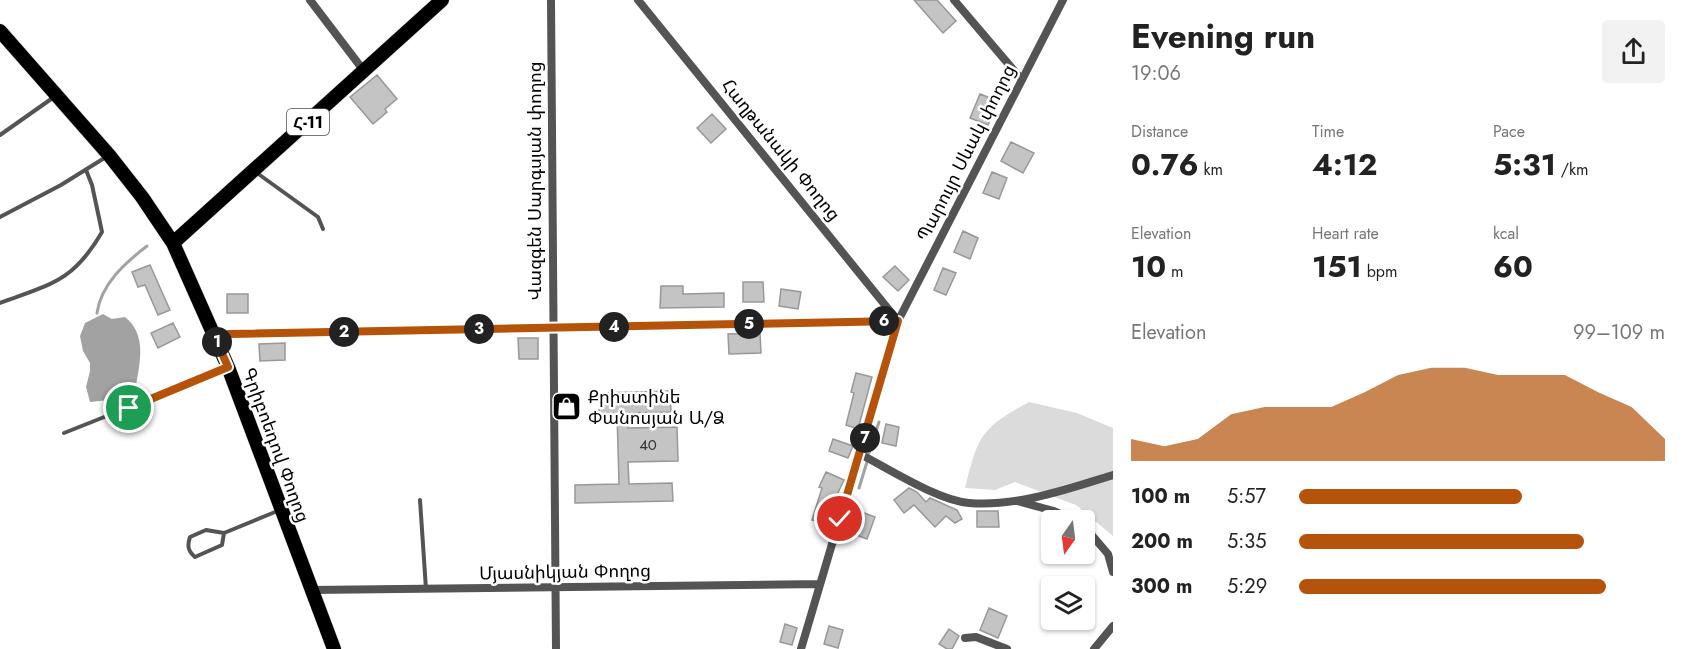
<!DOCTYPE html>
<meta charset="utf-8">
<style>
body{margin:0;font-family:Jost,"Noto Sans Armenian",sans-serif;background:#f2f2f2;color:#222;height:100vh;display:flex;flex-direction:column;font-size:22px;white-space:nowrap}
*{box-sizing:border-box;margin:0}
p{font-size:20px;color:#767676}
.icon{flex:none;width:33px;height:33px;fill:none;stroke:currentColor;stroke-width:2;stroke-linecap:round;stroke-linejoin:round}
.map{position:relative;flex:1;overflow:hidden}
.details{display:flex;flex-direction:column;background:#fff;width:570px}
.details>*{flex:none}
.needle{width:39px;rotate:194deg}
.buttons{position:absolute;left:1041px;top:510px;display:grid;gap:12px}
.buttons a{display:grid;place-items:center;width:54px;height:54px;border-radius:6px;background:#fff;box-shadow:0 2px 4px #0004;font-size:30px}
.pin{position:absolute;display:grid;place-items:center;width:51px;height:51px;color:#fff;margin:-26px;border:3px solid #fff;border-radius:50%;box-shadow:0 2px 6px #0007}
.km{position:absolute;width:30px;height:30px;margin:-15px;border-radius:50%;background:#222;color:#fff;font-size:16px;line-height:30px;text-align:center}
.round{display:grid;place-items:center;flex:none;width:63px;height:63px;border-radius:6px;background:#f2f2f2}
.summary{display:flex;align-items:center;justify-content:space-between;height:102px;padding:0 18px}
h1{font-size:33px;font-weight:700;line-height:45px}
.metrics{display:grid;grid-template-columns:repeat(3,1fr);gap:9px;height:102px;padding:6px 18px}
.metrics div{display:grid;align-content:center}
.metrics b{font-size:30px;font-weight:700}
.metrics small{font-size:16px;font-weight:400}
.metrics p{font-size:16px}
.chart{height:168px;padding:12px 18px}
.chart p{display:flex;justify-content:space-between}
.chart svg{width:100%;height:108px;margin-top:6px;fill:#b45309;opacity:.7}
ul{padding:0 18px;list-style:none;font-size:20px}
li{display:grid;grid-template-columns:96px 72px 1fr;align-items:center;height:45px}
li i{height:15px;border-radius:8px;background:#b45309}
main{display:flex;flex:1;min-height:0}
.map>svg:first-child{display:block}
.green{fill:#dbdbdb}
.water{fill:#a2a2a2}
.lines{fill:none;stroke-linecap:round;stroke-linejoin:round}
.stream{stroke:#a2a2a2;stroke-width:3}
.building{fill:#c4c4c4;stroke:#989898;stroke-width:1.5}
.primary-casing{stroke:#dbdbdb;stroke-width:15}
.lane{stroke:#545454;stroke-width:4}
.street{stroke:#545454;stroke-width:8}
.primary{stroke:#000;stroke-width:14}
.route-casing{stroke:#fff;stroke-width:12}
.route{stroke:#b45309;stroke-width:8}
.labels{text-anchor:middle;stroke-width:5;stroke-linejoin:round;paint-order:stroke}
.number-label{font-size:15px;fill:#313131}
.shield{fill:#fff;stroke:#4c4c4c;stroke-width:1.5}
.shield-label{font-size:16px;font-weight:bold;fill:#000}
.street-label{font-size:18px;fill:#000;stroke:#fff}
.poi-label{font-size:18px;fill:#000;stroke:#fff;text-anchor:start}
</style>
<main>
<div class="map">
<svg width="1113" height="649" viewBox="0 0 1113 649">
<rect width="100%" height="100%" fill="#fff"/>
<!-- green -->
<path class="green" d="M 1029,402 L 1077,413 L 1113,428 L 1113,536 L 1076,505 L 1015,482 L 995,490 L 965,488 C 978,436 981,428 1029,402 Z"/>
<!-- water -->
<path class="water" d="M 103,314 L 112,319 L 125,317 C 147,335 140,361 136,386 L 109,400 L 90,402 L 86,387 L 90,371 L 90,363 L 83,351 L 80,336 L 85,323 Z"/>
<g class="lines">
<!-- stream -->
<path class="stream" d="M 97,313 C 101,284 125,263 147,246
M 869,453 L 879,422
M 859,488 L 867,462"/>
</g>
<!-- building -->
<path class="building" d="M 914,0 L 937,0 L 956,21 L 943,33 Z
M 377,75 L 397,99 L 385,109 L 387,112 L 373,124 L 350,97 Z
M 980,94 L 998,101 L 988,125 L 970,118 Z
M 712,114 L 726,129 L 711,143 L 697,128 Z
M 1011,142 L 1034,153 L 1023,173 L 1001,161 Z
M 992,172 L 1007,178 L 999,199 L 983,193 Z
M 963,231 L 978,238 L 970,259 L 954,252 Z
M 150,265 L 170,310 L 158,315 L 145,285 L 138,287 L 132,272 Z
M 895,266 L 909,280 L 898,291 L 883,277 Z
M 943,268 L 956,273 L 946,295 L 934,290 Z
M 743,282 L 763,282 L 764,302 L 743,302 Z
M 661,286 L 683,286 L 683,294 L 724,293 L 724,307 L 660,308 Z
M 781,289 L 801,292 L 798,309 L 779,306 Z
M 227,294 L 248,294 L 248,313 L 227,313 Z
M 173,323 L 180,337 L 158,348 L 151,333 Z
M 760,333 L 761,353 L 729,354 L 728,334 Z
M 518,338 L 538,338 L 538,359 L 519,359 Z
M 285,343 L 285,360 L 260,361 L 259,344 Z
M 856,373 L 872,377 L 858,429 L 846,425 L 854,393 L 851,392 Z
M 670,391 L 671,412 L 627,413 L 628,428 L 677,427 L 678,461 L 628,462 L 629,484 L 672,483 L 673,501 L 575,503 L 575,485 L 619,484 L 617,413 L 599,414 L 599,393 Z
M 886,424 L 899,427 L 896,446 L 882,443 Z
M 833,439 L 853,446 L 848,458 L 829,451 Z
M 826,472 L 844,480 L 837,495 L 828,524 L 812,520 L 822,488 L 819,487 Z
M 909,488 L 917,492 L 926,502 L 930,498 L 957,510 L 962,519 L 955,523 L 946,516 L 935,527 L 914,505 L 904,513 L 894,500 Z
M 859,511 L 875,517 L 867,539 L 851,533 Z
M 977,511 L 998,511 L 999,527 L 977,527 Z
M 989,608 L 1007,616 L 998,638 L 980,630 Z
M 785,624 L 797,628 L 792,645 L 780,642 Z
M 829,626 L 843,630 L 838,648 L 824,644 Z
M 949,629 L 959,636 L 952,649 L 947,649 L 939,644 Z"/>
<g class="lines">
<defs>
<path id="primary" d="M 0,31 L 109,155 L 142,197 L 173,243 L 228,367 L 334,649
M 173,243 L 442,0"/>
</defs>
<!-- primary casing -->
<use href="#primary" class="primary-casing"/>
<!-- lane -->
<path class="lane" d="M 0,135 L 54,97
M 257,173 L 318,217 L 323,229
M 0,217 L 61,185 L 106,157
M 0,303 C 51,284 73,282 102,232 L 92,185 L 86,170
M 64,433 L 225,369
M 420,500 L 426,589
M 224,533 L 222,545 L 195,557 C 188,551 187,546 190,537 L 206,530 L 224,533 L 280,510"/>
<!-- street -->
<path class="street" d="M 310,0 L 364,71
M 551,0 L 556,649
M 638,0 L 898,321
M 954,0 L 1022,80
M 215,337 L 229,334 L 898,321
M 860,454 C 889,469 937,500 969,503 C 1017,507 1068,489 1113,475
M 1017,501 L 1054,511 L 1073,520
M 1084,526 L 1108,554 L 1113,572
M 311,590 L 820,584
M 965,638 L 976,637 L 1007,649
M 801,649 L 898,321 L 1063,0
M 1094,649 L 1113,626"/>
<!-- primary -->
<use href="#primary" class="primary"/>
</g>
<g class="lines">
<defs>
<path id="route" d="M 129,408 L 228,367 L 215,337 L 229,334 L 898,321 L 840,519"/>
</defs>
<!-- route casing -->
<use href="#route" class="route-casing"/>
<!-- route -->
<use href="#route" class="route"/>
</g>
<!-- icons -->
<defs>
<symbol id="shop-square" viewBox="-11 -11 22 22"><rect x="-9" y="-9" width="18" height="18" rx="4" fill="#000" stroke="#fff"/><path d="M-5-2.5h2.3a2.7 3.5 0 0 1 5.4 0H5L5.5 6h-11ZM-1.5-2.5h3a1.5 2.3 0 0 0-3 0Z" fill="#fff"/></symbol>
</defs>
<g fill-rule="evenodd">
<use href="#shop-square" x="550" y="390" width="33" height="33"/>
</g>
<g class="labels">
<!-- number labels -->
<g class="number-label">
<text x="648" y="450">40</text>
</g>
<!-- shield labels -->
<rect class="shield" x="287" y="109" width="42" height="26" rx="4.5"/>
<g class="shield-label">
<text x="308" y="128">Հ-11</text>
</g>
<!-- street labels -->
<g class="street-label">
<text transform="translate(781 150) rotate(51)" y="6">Հաղթանակի Փողոց</text>
<text transform="translate(966 153) rotate(-63)" y="6">Պարույր Սևակ փողոց</text>
<text transform="translate(535 181) rotate(-90)" y="6">Վազգեն Սարգսյան փողոց</text>
<text transform="translate(276 445) rotate(70)" y="6">Գրիբոեդով Փողոց</text>
<text transform="translate(565 572) rotate(-1)" y="6">Մյասնիկյան Փողոց</text>
</g>
<!-- poi labels -->
<g class="poi-label">
<text x="588" y="403">Քրիստինե<tspan x="588" dy="21">Փանոսյան Ա/Ձ</tspan></text>
</g>
</g>
</svg>
<div class="buttons">
<a><svg class="needle" viewBox="-14 -14 28 28"><path d="M0-13l5 13h-10z" fill="#e53935"/><path d="M0 13l5-13h-10z" fill="#767676"/></svg></a>
<a><svg class="icon" aria-label="layers" viewBox="0 0 24 24"><path d="M12 4l9 5-9 5-9-5zM3 14l9 5 9-5"/></svg></a>
</div>
<div class="pin" style="left:129px;top:408px;background:#1e9e55"><svg class="icon" aria-label="arrive" viewBox="0 0 24 24"><path d="M6 21V4h12l-3 4 3 4H6"/></svg></div>
<div class="pin" style="left:840px;top:519px;background:#d93025"><svg class="icon" aria-label="check" viewBox="0 0 24 24"><path d="M5 12l5 5 9-10"/></svg></div>
<b class="km" style="left:217px;top:342px">1</b>
<b class="km" style="left:344px;top:332px">2</b>
<b class="km" style="left:479px;top:329px">3</b>
<b class="km" style="left:614px;top:327px">4</b>
<b class="km" style="left:749px;top:324px">5</b>
<b class="km" style="left:884px;top:321px">6</b>
<b class="km" style="left:865px;top:438px">7</b>
</div>
<section class="details">
<div class="summary"><div><h1>Evening run</h1><p>19:06</p></div><a class="round"><svg class="icon" aria-label="share" viewBox="0 0 24 24"><path d="M12 15V3M7 8l5-5 5 5M5 13v7h14v-7"/></svg></a></div>
<div class="metrics">
<div><p>Distance</p><b>0.76<small> km</small></b></div>
<div><p>Time</p><b>4:12</b></div>
<div><p>Pace</p><b>5:31<small> /km</small></b></div>
</div>
<div class="metrics">
<div><p>Elevation</p><b>10<small> m</small></b></div>
<div><p>Heart rate</p><b>151<small> bpm</small></b></div>
<div><p>kcal</p><b>60</b></div>
</div>
<div class="chart"><p><span>Elevation</span>99–109 m</p>
<svg viewBox="0 0 160 44" preserveAspectRatio="none"><path d="M0 44V35L10 38L20 35L30 25L40 22L50 22L60 22L70 16L80 9L90 6L100 6L110 9L120 9L130 9L140 16L150 22L160 35V44z"/></svg>
</div>
<ul>
<li><b>100 m</b>5:57<i style="width:61%"></i></li>
<li><b>200 m</b>5:35<i style="width:78%"></i></li>
<li><b>300 m</b>5:29<i style="width:84%"></i></li>
</ul>
</section>
</main>
